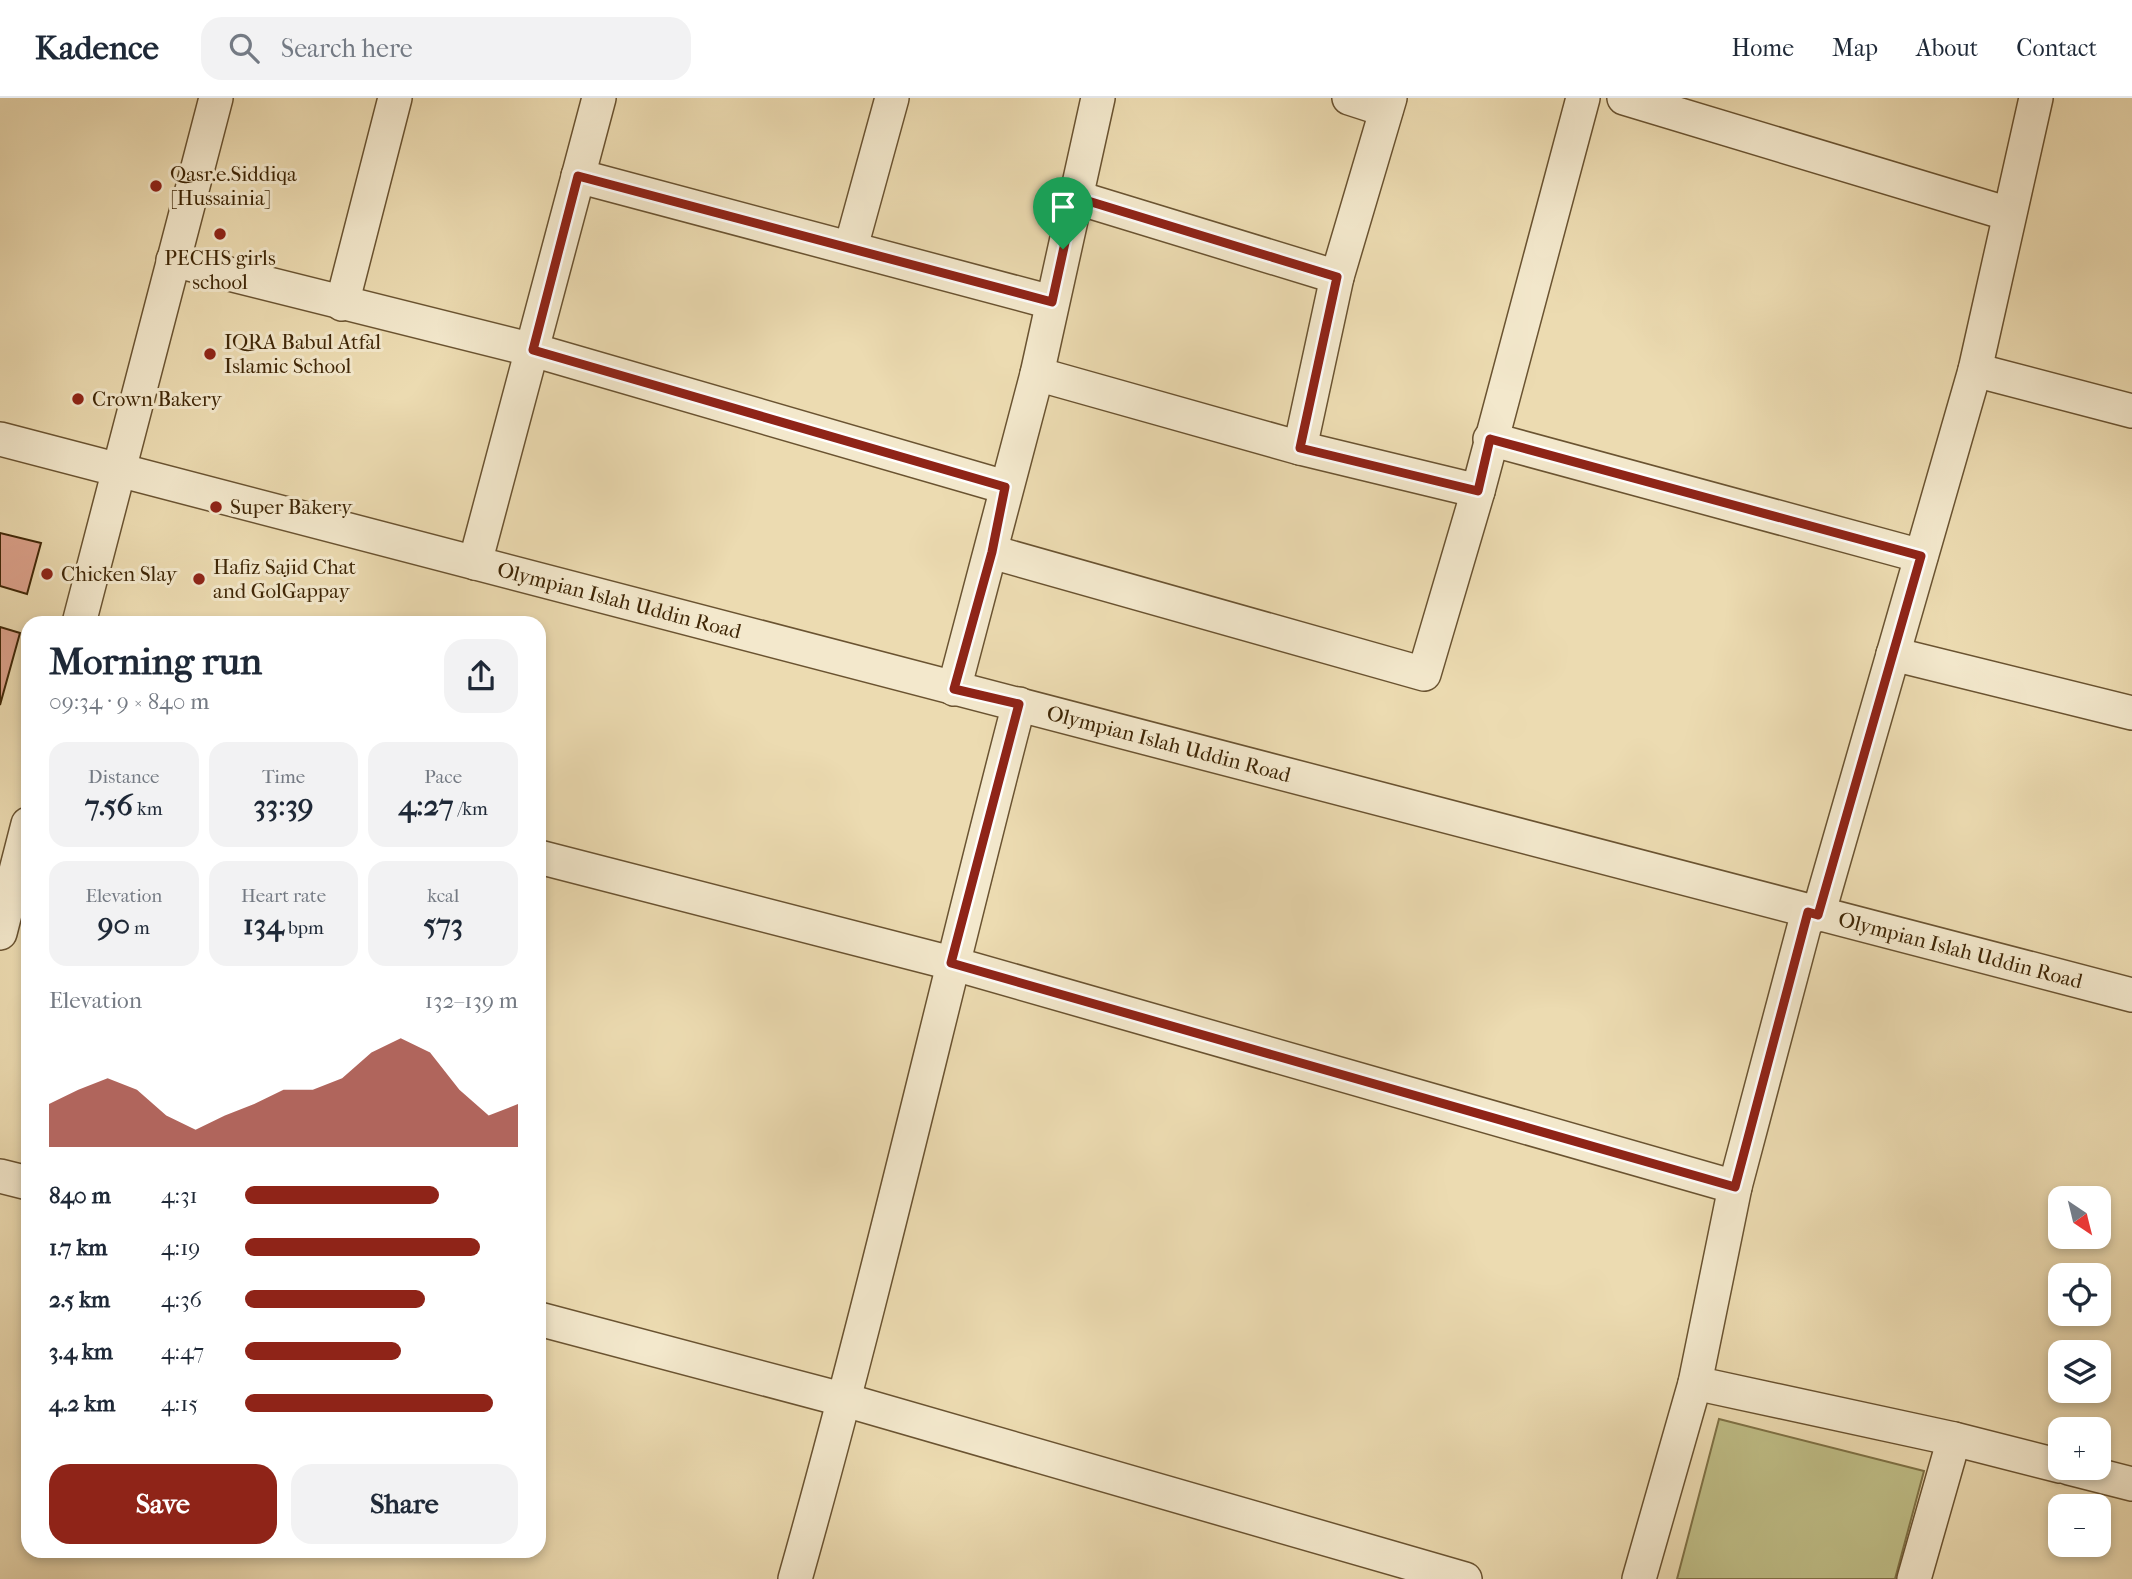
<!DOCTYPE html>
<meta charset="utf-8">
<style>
body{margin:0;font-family:"IM FELL French Canon",serif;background:#f2f2f3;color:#1f2937;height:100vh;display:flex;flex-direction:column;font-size:26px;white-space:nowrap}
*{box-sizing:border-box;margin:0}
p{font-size:23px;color:#747a83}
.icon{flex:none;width:38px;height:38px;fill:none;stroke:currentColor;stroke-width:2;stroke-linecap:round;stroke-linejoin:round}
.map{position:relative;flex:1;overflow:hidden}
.sheet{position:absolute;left:21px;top:518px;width:525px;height:942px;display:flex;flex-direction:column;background:#fff;border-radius:21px;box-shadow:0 4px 10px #0003}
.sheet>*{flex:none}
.needle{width:46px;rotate:145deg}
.fabs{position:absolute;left:2048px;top:1088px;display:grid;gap:14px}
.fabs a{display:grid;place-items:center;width:63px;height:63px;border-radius:14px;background:#fff;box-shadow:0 4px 10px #0003;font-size:35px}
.pin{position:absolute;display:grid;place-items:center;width:60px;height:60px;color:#fff;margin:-72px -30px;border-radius:50% 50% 50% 0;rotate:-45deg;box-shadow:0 0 7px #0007}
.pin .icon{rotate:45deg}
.round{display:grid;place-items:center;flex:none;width:74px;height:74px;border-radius:21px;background:#f2f2f3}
.summary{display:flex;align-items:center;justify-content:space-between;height:119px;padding:0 28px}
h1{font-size:38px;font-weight:800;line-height:52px}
.figures{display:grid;grid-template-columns:repeat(3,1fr);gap:10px;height:119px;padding:7px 28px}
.figures div{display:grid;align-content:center;border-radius:18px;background:#f2f2f3;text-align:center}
.figures b{font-size:30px;font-weight:800}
.figures small{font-size:19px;font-weight:400}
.figures p{font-size:19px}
.chart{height:196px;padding:14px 28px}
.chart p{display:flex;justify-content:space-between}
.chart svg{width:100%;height:126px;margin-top:7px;fill:#8f2418;opacity:.7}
.button{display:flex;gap:14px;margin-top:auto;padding:14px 28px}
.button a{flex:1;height:80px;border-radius:21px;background:#8f2418;color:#fff;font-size:28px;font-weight:800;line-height:80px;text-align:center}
.button a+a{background:#f2f2f3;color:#1f2937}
ul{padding:0 28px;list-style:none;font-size:23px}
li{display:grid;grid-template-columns:112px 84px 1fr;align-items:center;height:52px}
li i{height:18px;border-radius:9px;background:#8f2418}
header{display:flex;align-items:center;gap:42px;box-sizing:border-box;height:98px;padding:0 35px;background:#fff;border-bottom:2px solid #e0e1e3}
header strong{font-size:33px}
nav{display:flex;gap:38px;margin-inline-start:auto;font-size:24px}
.search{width:490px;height:63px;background:#f2f2f3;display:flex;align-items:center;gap:18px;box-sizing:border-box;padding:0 24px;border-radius:21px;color:#747a83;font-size:26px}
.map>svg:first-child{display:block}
.green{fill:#bfbe87;stroke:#7f7246;stroke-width:2}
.building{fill:#dda28c;stroke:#3f2606;stroke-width:2}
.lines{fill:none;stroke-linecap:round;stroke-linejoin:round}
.minor-casing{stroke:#6a5331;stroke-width:36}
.minor{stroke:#f3e8cc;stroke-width:33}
.route-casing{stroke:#fff;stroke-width:14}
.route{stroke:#8f2418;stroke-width:9}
.poi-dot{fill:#8f2418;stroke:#f3e8cc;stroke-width:2.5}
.labels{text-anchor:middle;stroke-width:6;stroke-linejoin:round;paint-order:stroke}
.poi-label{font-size:21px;fill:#3f2606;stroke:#f3e8cc;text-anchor:start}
.street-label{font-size:21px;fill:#3f2606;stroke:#f3e8cc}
</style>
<header>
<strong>Kadence</strong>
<div class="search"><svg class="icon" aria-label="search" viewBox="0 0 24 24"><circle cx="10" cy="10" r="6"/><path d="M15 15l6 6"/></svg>Search here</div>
<nav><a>Home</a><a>Map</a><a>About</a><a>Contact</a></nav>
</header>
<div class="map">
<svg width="2132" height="1481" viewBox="0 0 2132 1481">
<rect width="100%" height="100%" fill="#ecdbb1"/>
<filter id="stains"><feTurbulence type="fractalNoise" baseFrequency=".00286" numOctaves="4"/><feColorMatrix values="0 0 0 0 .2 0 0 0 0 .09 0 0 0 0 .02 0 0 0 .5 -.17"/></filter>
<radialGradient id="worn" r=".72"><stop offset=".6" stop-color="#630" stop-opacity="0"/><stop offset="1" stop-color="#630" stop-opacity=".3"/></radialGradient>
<!-- green -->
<path class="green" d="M 1719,1321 L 1924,1373 L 1895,1481 L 1677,1481 Z"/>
<!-- building -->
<path class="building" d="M 0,435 L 41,445 L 27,496 L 0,488 Z
M 0,529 L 20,535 L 0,607 Z"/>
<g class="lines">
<defs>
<g id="minor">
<path d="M 1349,0 L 1386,12"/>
<path d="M 1624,0 L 2009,116"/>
<path d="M 578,78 L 1051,204"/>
<path d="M 1075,99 L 1337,179"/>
<path d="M 851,149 L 892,0"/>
<path d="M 173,162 L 533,252 L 1005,389"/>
<path d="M 342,206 L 395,0"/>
<path d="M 1975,272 L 2132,313"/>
<path d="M 1037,276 L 1300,350 L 1478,393"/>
<path id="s1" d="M 0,341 L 2132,897"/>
<path d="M 1490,341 L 1921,458"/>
<path d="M 1300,350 L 1337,179 L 1390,0"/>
<path d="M 992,454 L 1424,576 L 1478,393 L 1583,0"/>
<path d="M 475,465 L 599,0"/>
<path d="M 79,525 L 216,0"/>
<path d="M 1893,556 L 2132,615"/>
<path d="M 954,591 L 1037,276 L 1098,0"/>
<path d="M 539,759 L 951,865 L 1735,1089"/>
<path d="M 1818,817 L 1975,272 L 2036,0"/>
<path d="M 0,835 L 28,726"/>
<path d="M 0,1078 L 28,1085"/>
<path d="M 539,1221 L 845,1302 L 1465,1481"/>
<path d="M 1695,1285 L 1954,1341 L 2060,1368"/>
<path d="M 2069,1370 L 2132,1386"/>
<path d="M 795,1481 C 877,1191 943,897 1019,606"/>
<path d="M 1639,1481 L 1695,1285 L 1735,1089 L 1808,814"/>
<path d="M 1914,1481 L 1954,1341"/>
</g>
</defs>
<!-- minor casing -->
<use href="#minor" class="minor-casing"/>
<!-- minor -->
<use href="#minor" class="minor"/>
</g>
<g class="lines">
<defs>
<path id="route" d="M 578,78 L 1052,204 L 1075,99 L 1337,179 L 1300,350 L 1478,393 L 1490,341 L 1921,458 L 1818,817 L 1808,814 L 1735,1089 L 951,865 L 1019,606 L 954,591 L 992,454 L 1005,389 L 533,252 Z"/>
</defs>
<!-- route casing -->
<use href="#route" class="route-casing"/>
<!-- route -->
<use href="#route" class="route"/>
</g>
<!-- markers -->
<g class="poi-dot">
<circle cx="156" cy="88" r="7"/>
<circle cx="220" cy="136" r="7"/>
<circle cx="210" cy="256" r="7"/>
<circle cx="78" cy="301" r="7"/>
<circle cx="216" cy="409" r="7"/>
<circle cx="47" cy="476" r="7"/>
<circle cx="199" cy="481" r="7"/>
</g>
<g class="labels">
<!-- poi labels -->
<g class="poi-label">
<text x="170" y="83">Qasr.e.Siddiqa<tspan x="170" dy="24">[Hussainia]</tspan></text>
<text x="220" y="167" text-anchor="middle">PECHS girls<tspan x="220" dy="24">school</tspan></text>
<text x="224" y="251">IQRA Babul Atfal<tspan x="224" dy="24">Islamic School</tspan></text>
<text x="92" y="308">Crown Bakery</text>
<text x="230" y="416">Super Bakery</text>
<text x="213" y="476">Hafiz Sajid Chat<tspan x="213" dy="24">and GolGappay</tspan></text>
<text x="61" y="483">Chicken Slay</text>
</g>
<!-- street labels -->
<g class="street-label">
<text dy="7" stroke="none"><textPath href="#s1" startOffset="640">Olympian Islah Uddin Road</textPath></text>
<text dy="7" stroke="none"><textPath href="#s1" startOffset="1208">Olympian Islah Uddin Road</textPath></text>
<text dy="7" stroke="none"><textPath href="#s1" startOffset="2026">Olympian Islah Uddin Road</textPath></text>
</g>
</g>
<rect width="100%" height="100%" filter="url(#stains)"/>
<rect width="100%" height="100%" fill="url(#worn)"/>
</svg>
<div class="fabs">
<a><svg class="needle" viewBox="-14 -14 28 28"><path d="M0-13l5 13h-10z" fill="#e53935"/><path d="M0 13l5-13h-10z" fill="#747a83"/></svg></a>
<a><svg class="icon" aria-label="locate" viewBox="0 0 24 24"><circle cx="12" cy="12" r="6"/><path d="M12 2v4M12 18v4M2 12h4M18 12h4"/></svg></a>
<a><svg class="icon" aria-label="layers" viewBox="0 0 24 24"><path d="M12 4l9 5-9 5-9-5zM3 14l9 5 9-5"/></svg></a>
<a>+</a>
<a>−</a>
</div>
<div class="pin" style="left:1063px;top:151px;background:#1e9e55"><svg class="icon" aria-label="arrive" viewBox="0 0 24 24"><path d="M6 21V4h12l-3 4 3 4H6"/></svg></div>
<section class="sheet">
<div class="summary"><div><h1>Morning run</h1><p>09:34 · 9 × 840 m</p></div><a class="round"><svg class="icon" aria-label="share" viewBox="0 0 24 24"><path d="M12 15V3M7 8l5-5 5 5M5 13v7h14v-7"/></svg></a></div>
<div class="figures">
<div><p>Distance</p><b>7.56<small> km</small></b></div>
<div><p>Time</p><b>33:39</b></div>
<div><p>Pace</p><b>4:27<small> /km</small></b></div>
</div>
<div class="figures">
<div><p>Elevation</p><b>90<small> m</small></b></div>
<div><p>Heart rate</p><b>134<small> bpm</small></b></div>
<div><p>kcal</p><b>573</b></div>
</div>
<div class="chart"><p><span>Elevation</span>132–139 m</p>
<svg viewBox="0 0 160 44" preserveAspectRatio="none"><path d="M0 44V29L10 24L20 20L30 24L40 33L50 38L60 33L70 29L80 24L90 24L100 20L110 11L120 6L130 11L140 24L150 33L160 29V44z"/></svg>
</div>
<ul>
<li><b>840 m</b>4:31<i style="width:71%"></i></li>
<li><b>1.7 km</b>4:19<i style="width:86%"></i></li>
<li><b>2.5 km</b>4:36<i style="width:66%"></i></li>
<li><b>3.4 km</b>4:47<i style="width:57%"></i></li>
<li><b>4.2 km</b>4:15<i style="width:91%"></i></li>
</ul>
<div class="button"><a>Save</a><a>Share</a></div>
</section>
</div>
